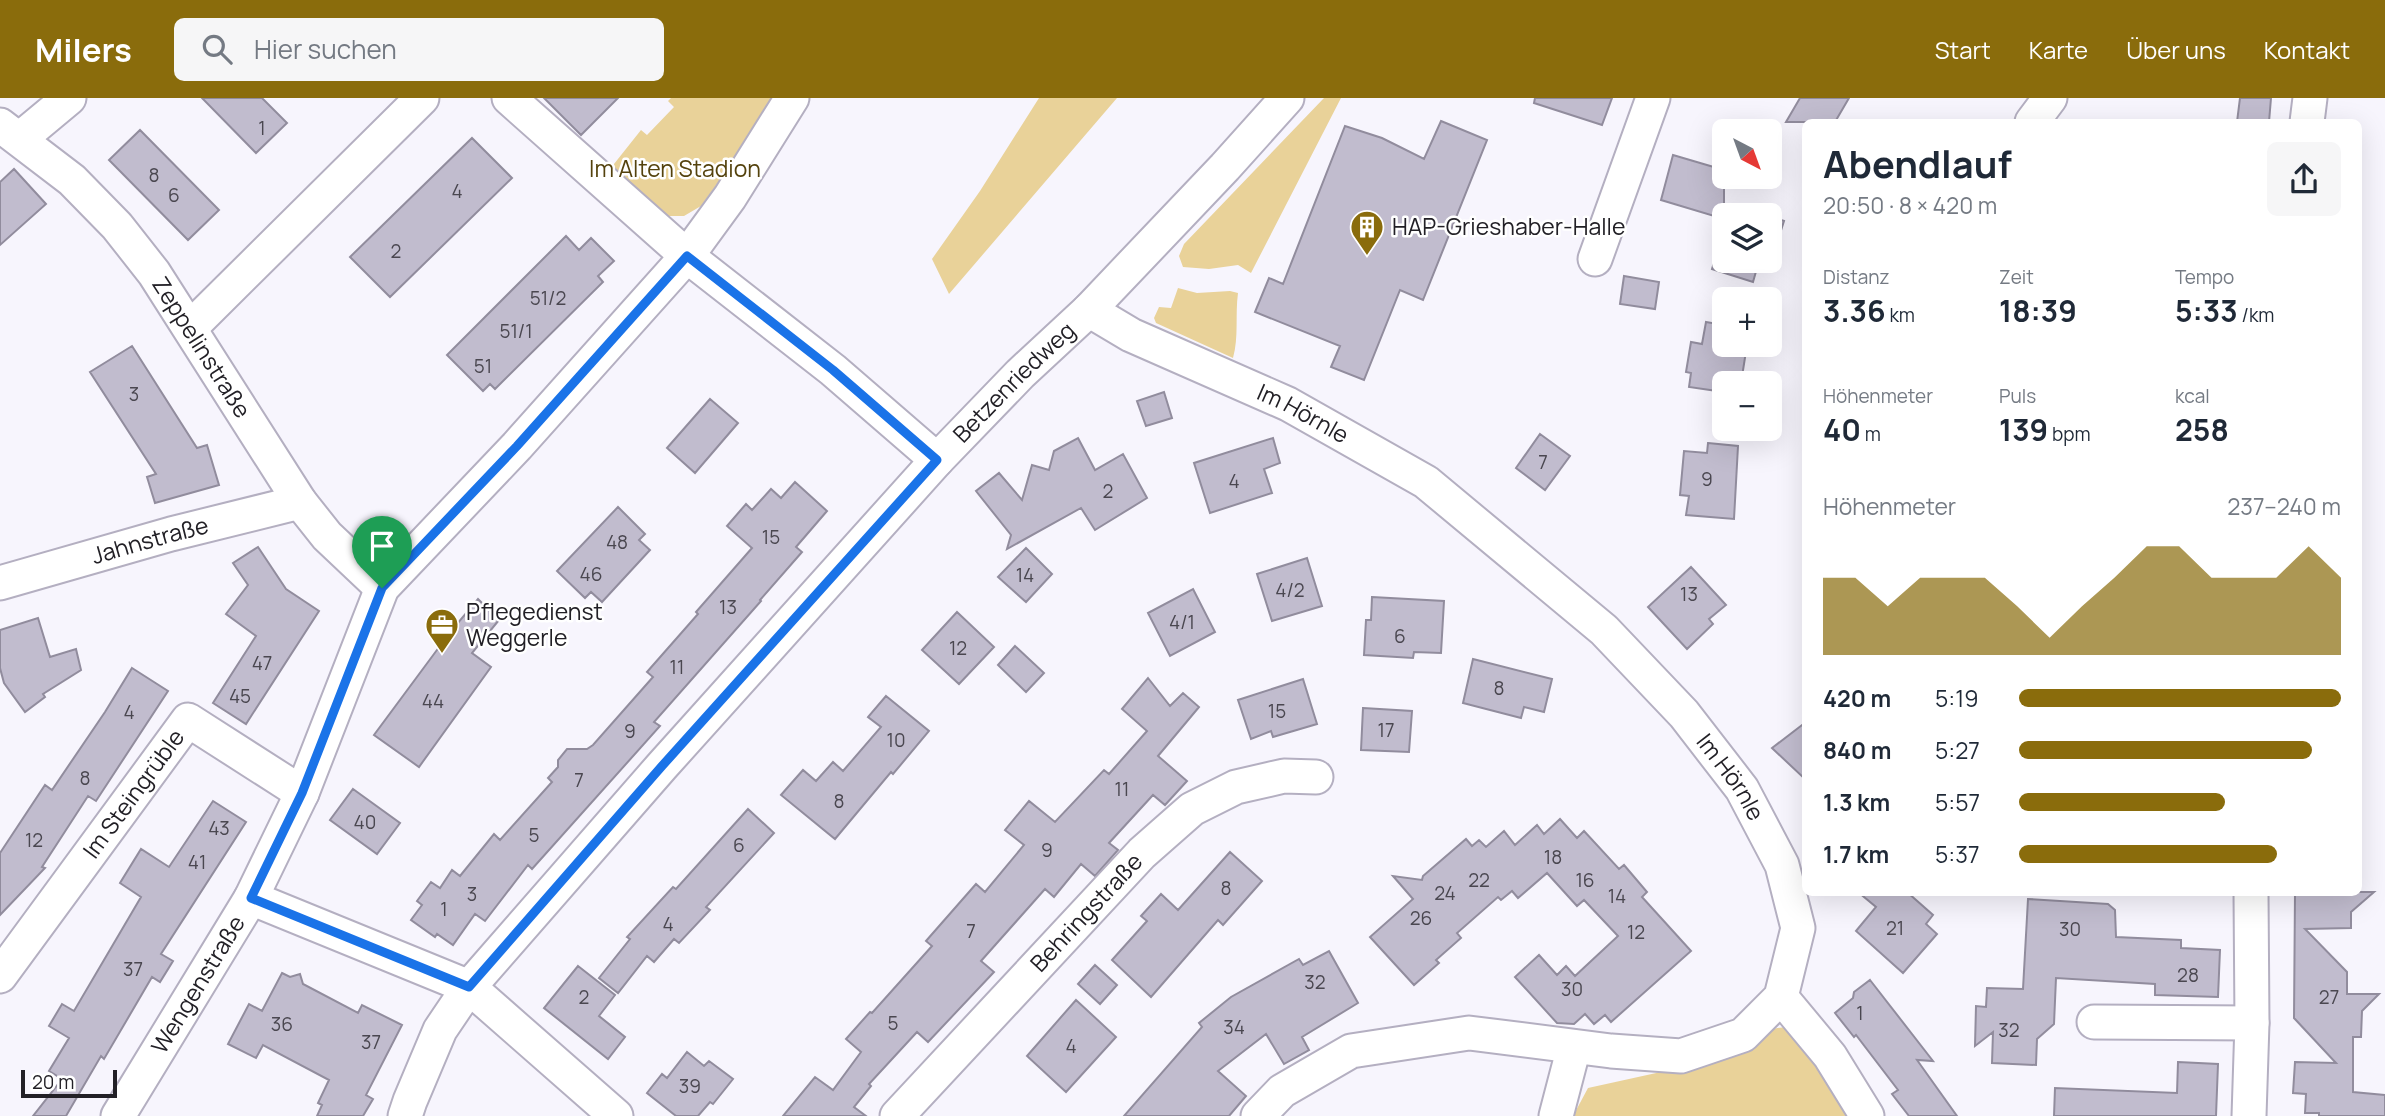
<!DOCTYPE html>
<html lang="de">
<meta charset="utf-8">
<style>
body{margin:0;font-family:Manrope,sans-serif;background:#f6f6f7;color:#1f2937;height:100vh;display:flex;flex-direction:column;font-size:26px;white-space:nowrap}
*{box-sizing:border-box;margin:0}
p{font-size:23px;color:#747a83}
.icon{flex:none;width:38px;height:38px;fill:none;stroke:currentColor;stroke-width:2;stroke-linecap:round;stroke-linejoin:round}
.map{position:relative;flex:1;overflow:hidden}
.side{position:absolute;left:1802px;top:21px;width:560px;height:777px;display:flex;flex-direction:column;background:#fff;border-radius:10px;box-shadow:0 7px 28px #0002}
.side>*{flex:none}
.needle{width:46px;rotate:139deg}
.buttons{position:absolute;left:1712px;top:21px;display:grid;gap:14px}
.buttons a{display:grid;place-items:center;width:70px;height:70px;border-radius:10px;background:#fff;box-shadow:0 7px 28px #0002;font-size:35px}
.scale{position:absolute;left:21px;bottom:18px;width:96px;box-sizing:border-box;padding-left:7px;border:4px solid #222026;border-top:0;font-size:19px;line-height:24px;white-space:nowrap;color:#222026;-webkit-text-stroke:5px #fff;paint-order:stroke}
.pin{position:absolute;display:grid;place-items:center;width:60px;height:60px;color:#fff;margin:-72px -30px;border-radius:50% 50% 50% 0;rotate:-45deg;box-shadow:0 0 7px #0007}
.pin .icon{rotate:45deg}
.round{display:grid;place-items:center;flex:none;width:74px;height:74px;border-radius:10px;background:#f6f6f7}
.overview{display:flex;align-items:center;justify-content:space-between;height:119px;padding:0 21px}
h1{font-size:38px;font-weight:700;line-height:52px}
.figures{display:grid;grid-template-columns:repeat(3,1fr);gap:10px;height:119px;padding:7px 21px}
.figures div{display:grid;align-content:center}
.figures b{font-size:30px;font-weight:700}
.figures small{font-size:19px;font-weight:400}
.figures p{font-size:19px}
.chart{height:196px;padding:14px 21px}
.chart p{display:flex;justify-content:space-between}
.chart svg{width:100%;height:126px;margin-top:7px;fill:#8a6c0c;opacity:.7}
ul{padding:0 21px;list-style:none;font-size:23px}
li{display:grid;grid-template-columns:112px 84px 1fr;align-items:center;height:52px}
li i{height:18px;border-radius:9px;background:#8a6c0c}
header{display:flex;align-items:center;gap:42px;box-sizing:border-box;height:98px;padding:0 35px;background:#8a6c0c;color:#fff}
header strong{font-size:33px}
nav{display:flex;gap:38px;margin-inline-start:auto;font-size:24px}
.search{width:490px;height:63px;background:#f6f6f7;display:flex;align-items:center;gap:18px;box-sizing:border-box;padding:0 24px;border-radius:10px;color:#747a83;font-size:26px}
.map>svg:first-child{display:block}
.green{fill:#e9d299}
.building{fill:#c1bcce;stroke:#918c9d;stroke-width:2}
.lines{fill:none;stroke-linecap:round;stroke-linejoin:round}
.minor-casing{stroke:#b4afc1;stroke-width:37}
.minor{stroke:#fff;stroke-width:33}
.route-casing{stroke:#fff;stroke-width:14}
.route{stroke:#1a73e8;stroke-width:9}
.labels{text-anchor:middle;stroke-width:5;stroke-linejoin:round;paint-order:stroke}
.number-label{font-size:19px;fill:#4a4750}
.park-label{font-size:23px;fill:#54420d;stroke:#fff}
.poi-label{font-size:23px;fill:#222026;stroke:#fff;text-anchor:start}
.street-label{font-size:23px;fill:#222026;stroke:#fff}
</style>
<header>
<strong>Milers</strong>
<div class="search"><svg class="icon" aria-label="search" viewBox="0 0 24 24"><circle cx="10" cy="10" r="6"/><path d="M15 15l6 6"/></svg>Hier suchen</div>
<nav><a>Start</a><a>Karte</a><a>Über uns</a><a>Kontakt</a></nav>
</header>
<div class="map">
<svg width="2385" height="1018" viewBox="0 0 2385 1018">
<rect width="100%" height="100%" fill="#f7f5fd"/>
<!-- green -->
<path class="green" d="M 671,0 L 775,0 L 733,64 L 701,108 L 684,118 L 665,118 L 610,71 L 641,32 L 647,37 L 674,9 L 668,3 Z
M 1039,0 L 1117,0 L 949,196 L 932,161 L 980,93 Z
M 1324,0 L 1341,0 L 1251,175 L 1238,167 L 1209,171 L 1183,169 L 1179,158 L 1184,146 Z
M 1178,190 L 1197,195 L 1230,193 L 1238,195 C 1235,217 1239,239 1233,260 L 1156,225 L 1154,220 L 1159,209 L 1171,210 Z
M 1786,929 L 1860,1018 L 1573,1018 L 1588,990 L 1679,970 L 1777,930 Z"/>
<!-- building -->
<path class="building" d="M 202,0 L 262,0 L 287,25 L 256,55 Z
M 544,0 L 618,0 L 581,37 Z
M 1535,0 L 1612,0 L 1602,27 L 1534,5 Z
M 1800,0 L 1849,0 L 1835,24 L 1786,24 Z
M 2240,0 L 2271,0 L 2269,24 L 2237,24 Z
M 1441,23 L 1487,42 L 1423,202 L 1400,192 L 1364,282 L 1331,269 L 1340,248 L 1255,214 L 1269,180 L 1283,186 L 1345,28 L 1382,40 L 1424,61 Z
M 140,32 L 219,112 L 188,142 L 109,62 Z
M 472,40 L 512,80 L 390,199 L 350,159 Z
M 1673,57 L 1724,72 L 1724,121 L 1661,102 Z
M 14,71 L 46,106 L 0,147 L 0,84 Z
M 1731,107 L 1766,117 L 1728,117 Z
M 1769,118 L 1784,123 L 1770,167 L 1759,163 L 1753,184 L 1712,171 L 1724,131 L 1724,163 L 1769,163 Z
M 566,138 L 579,152 L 591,140 L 614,163 L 598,178 L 603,184 L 495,291 L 490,286 L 483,293 L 447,257 Z
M 1624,178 L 1659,184 L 1655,211 L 1620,206 Z
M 1706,224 L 1724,227 L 1724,247 L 1747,247 L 1741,285 L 1724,285 L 1724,294 L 1689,289 L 1691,275 L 1686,274 L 1691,244 L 1702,246 Z
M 132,248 L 197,350 L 207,347 L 219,387 L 155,405 L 147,379 L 156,376 L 90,274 Z
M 1164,294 L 1172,320 L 1146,328 L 1137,303 Z
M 710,301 L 738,325 L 695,375 L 667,350 Z
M 1540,336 L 1570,358 L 1545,392 L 1516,370 Z
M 1078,340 L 1095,372 L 1123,356 L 1147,400 L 1095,432 L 1081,410 L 1007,451 L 1011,437 L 976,393 L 999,375 L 1022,402 L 1032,367 L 1049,372 L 1054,353 Z
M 1273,340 L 1280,365 L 1264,371 L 1272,395 L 1210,415 L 1194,365 Z
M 1708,345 L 1738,348 L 1734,421 L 1686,417 L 1689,398 L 1680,397 L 1684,353 L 1707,355 Z
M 795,384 L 827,413 L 796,449 L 802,454 L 760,502 L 761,503 L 654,624 L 660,628 L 532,771 L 528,767 L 485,823 L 475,816 L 453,847 L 437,836 L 435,839 L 411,822 L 422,807 L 417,803 L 431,784 L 440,790 L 452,772 L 460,778 L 494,736 L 500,742 L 552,684 L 548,680 L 558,669 L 558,662 L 567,651 L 587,651 L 593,647 L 653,579 L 647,574 L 698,516 L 696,514 L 752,450 L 727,428 L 746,406 L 752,412 L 771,391 L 781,400 Z
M 618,409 L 645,436 L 639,442 L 650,452 L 602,504 L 591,494 L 585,500 L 557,473 Z
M 258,449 L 286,491 L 319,513 L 246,626 L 213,605 L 256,538 L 226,516 L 248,487 L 233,465 Z
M 1026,450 L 1052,476 L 1026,504 L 998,479 Z
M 1307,460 L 1322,508 L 1272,523 L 1257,476 Z
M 1691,469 L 1726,507 L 1709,521 L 1713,526 L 1687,551 L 1648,509 Z
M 1193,491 L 1215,534 L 1170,558 L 1148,515 Z
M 1372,499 L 1444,503 L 1441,555 L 1414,554 L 1413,560 L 1364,557 L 1366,522 L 1371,522 Z
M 478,501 L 499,522 L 472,555 L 491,569 L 419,669 L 374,637 L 451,533 Z
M 957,514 L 994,549 L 959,586 L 922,552 Z
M 38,520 L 50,559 L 76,551 L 81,572 L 43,596 L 45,599 L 25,614 L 4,585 L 0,570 L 0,532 Z
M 1015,548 L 1044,575 L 1026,594 L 998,567 Z
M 1473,561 L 1552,581 L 1544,614 L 1524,609 L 1521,620 L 1463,605 Z
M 132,570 L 168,593 L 96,703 L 88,698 L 42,769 L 45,770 L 0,817 L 0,755 L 45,687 L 52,692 L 105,614 Z
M 1148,580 L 1170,608 L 1183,595 L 1199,609 L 1158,658 L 1187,683 L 1165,707 L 1153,697 L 1109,745 L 1118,752 L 1095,778 L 1081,766 L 1054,799 L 1045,791 L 981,863 L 994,874 L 928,944 L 917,934 L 869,986 L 871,988 L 854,1009 L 866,1018 L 783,1018 L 815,979 L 833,992 L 861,954 L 846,941 L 870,914 L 872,915 L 932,848 L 926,843 L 976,786 L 985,794 L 1024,747 L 1005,732 L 1029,703 L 1055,724 L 1104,672 L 1109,676 L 1147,633 L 1122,611 Z
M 1303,581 L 1317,626 L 1273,639 L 1271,633 L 1251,641 L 1238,602 Z
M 886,598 L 929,633 L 893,676 L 891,674 L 835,741 L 781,697 L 803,672 L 816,683 L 833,664 L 843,673 L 881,629 L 868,619 Z
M 1363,610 L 1412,613 L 1409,654 L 1361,652 Z
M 1806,624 L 1806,682 L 1772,650 Z
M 353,691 L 400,725 L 377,756 L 330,722 Z
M 213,703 L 246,724 L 161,856 L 173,863 L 160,884 L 152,879 L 104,961 L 101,958 L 66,1018 L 33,1018 L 62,981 L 49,973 L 69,940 L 49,928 L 62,906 L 74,913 L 141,799 L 120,785 L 141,751 L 169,769 Z
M 748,711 L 774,735 L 706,809 L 710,812 L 679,845 L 674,841 L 654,864 L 647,858 L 618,895 L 599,880 L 630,841 L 627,839 L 673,789 L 676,791 Z
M 1560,721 L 1577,740 L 1584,733 L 1619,771 L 1624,767 L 1647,794 L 1642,799 L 1691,853 L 1611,924 L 1605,917 L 1594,926 L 1585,916 L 1574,926 L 1557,925 L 1515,879 L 1539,857 L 1557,877 L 1566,868 L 1575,878 L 1618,838 L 1584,802 L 1577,808 L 1547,775 L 1518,800 L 1512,793 L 1501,802 L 1498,799 L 1457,835 L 1461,840 L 1436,862 L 1439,865 L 1414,887 L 1370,839 L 1413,801 L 1393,778 L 1422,782 L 1423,778 L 1466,741 L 1472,748 L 1479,742 L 1486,749 L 1504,733 L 1515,747 L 1537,727 L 1544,736 Z
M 1230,754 L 1262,783 L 1223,827 L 1218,822 L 1151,899 L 1112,862 L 1147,823 L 1141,818 L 1161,796 L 1178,812 Z
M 1858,794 L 1907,794 L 1933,817 L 1926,826 L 1937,836 L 1903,875 L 1856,833 L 1876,809 Z
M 2295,794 L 2374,794 L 2351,814 L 2351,830 L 2305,831 L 2347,874 L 2347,896 L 2379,896 L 2362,913 L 2361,939 L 2353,939 L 2353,994 L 2385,997 L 2385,1018 L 2319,1018 L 2319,1015 L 2305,1015 L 2306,996 L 2293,995 L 2295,964 L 2336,965 L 2294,920 Z
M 2028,801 L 2108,806 L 2115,812 L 2116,839 L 2181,842 L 2181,850 L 2220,852 L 2218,899 L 2155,897 L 2155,886 L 2056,880 L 2054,926 L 2037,941 L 2036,967 L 1992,965 L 1993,934 L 1975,948 L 1976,908 L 1986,909 L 1987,890 L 2023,891 Z
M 1329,853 L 1358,905 L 1302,939 L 1309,952 L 1284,966 L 1266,936 L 1218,973 L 1246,998 L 1229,1018 L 1124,1018 L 1202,929 L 1199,925 L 1231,899 L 1299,861 L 1303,867 Z
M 1095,867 L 1117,887 L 1100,906 L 1078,886 Z
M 578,868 L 615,897 L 599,918 L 625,939 L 608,961 L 544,910 Z
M 282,875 L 290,879 L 300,876 L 303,886 L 358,915 L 362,907 L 402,927 L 366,997 L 373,1001 L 363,1018 L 317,1018 L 322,1007 L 318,1005 L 329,982 L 263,947 L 256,960 L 228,946 L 249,906 L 262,913 Z
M 1870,882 L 1933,963 L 1917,962 L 1957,1018 L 1909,1018 L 1892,996 L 1898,992 L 1856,937 L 1854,939 L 1835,915 L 1853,900 L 1854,894 Z
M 1076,902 L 1116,939 L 1066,994 L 1027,958 Z
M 687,954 L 704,968 L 709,963 L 733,981 L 713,1006 L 710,1004 L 698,1018 L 676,1018 L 647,995 L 662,976 L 667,980 Z
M 2178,964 L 2218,966 L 2216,1018 L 2054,1018 L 2055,990 L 2177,995 Z"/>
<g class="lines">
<defs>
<g id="minor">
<path d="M 509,0 L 687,158 L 833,272 L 937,362"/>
<path d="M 2032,24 L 2050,0"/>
<path d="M 2307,24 L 2310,0"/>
<path id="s1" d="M 0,27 L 72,82 L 117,128 L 154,175 L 300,404 L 327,438 L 382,490"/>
<path d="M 21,40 L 69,0"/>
<path d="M 1595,161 L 1653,0"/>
<path id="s2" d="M 1089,212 L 1131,237 L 1288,306 L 1426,384 L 1604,532 L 1684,616 L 1742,691 L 1782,767 L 1798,830 L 1781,899 L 1743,937 L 1681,958 L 1611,953 L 1469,935 L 1351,953 L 1282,993 L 1258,1018"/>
<path d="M 190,230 L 422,0"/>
<path id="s3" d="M 0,485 L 171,436 L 300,404"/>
<path d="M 251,800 L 469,889 L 616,1018"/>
<path id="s4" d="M 0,878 L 188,622 L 302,695"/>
<path d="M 1781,899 L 1830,958 L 1867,1018"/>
<path d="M 2094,924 L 2252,925"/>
<path id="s5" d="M 118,1018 L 251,800 L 302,695 L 382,490 L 517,348 L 687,158 L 730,99 L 792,0"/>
<path id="s6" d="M 405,1018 L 410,1003 L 440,932 L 469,889 L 662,668 L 937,362 L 1020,276 L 1089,212 L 1225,69 L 1287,0"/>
<path id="s7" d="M 897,1018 L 1142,755 L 1192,711 L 1236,689 L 1284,678 L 1316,679"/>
<path d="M 1556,1018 L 1574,949"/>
<path d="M 2249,1018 L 2252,925 L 2251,794"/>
</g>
</defs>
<!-- minor casing -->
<use href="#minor" class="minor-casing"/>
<!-- minor -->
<use href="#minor" class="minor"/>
</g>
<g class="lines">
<defs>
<path id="route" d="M 687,158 L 833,272 L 937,362 L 662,668 L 469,889 L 251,800 L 302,695 L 382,490 L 517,348 Z"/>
</defs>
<!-- route casing -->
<use href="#route" class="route-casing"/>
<!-- route -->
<use href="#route" class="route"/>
</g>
<!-- icons -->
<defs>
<symbol id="building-pin" viewBox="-11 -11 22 30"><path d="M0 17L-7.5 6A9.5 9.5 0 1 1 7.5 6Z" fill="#8a6c0c" stroke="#fff"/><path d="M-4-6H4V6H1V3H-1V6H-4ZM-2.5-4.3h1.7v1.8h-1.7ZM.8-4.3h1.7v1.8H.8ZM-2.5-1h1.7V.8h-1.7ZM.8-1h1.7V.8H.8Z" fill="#fff"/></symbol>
<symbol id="office-pin" viewBox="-11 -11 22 30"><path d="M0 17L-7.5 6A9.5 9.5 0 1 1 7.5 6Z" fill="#8a6c0c" stroke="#fff"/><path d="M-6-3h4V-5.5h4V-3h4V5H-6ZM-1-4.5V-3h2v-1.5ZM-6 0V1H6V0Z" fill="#fff"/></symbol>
</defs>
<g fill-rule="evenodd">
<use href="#building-pin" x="1348" y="110" width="38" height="52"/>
<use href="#office-pin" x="423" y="508" width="38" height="52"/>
</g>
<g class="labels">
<!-- number labels -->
<g class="number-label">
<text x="262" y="37">1</text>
<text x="154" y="84">8</text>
<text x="457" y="100">4</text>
<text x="174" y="104">6</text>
<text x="396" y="160">2</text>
<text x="548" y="207">51/2</text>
<text x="516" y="240">51/1</text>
<text x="483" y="275">51</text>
<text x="134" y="303">3</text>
<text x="1543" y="371">7</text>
<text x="1707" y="388">9</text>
<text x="1234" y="390">4</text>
<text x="1108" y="400">2</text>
<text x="771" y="446">15</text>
<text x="617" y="451">48</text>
<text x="591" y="483">46</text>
<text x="1025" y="484">14</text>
<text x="1290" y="499">4/2</text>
<text x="1689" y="503">13</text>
<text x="728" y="516">13</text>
<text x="1182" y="531">4/1</text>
<text x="1400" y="545">6</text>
<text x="958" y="557">12</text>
<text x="262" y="572">47</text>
<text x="677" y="576">11</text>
<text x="1499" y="597">8</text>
<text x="240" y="605">45</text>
<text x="433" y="610">44</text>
<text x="1277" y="620">15</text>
<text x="129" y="621">4</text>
<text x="1386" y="639">17</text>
<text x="630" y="640">9</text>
<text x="896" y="649">10</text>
<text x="85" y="687">8</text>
<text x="579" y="689">7</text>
<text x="1122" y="698">11</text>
<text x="839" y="710">8</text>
<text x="365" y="731">40</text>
<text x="219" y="737">43</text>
<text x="534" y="744">5</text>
<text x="34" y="749">12</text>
<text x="739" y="754">6</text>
<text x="1047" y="759">9</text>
<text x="1553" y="766">18</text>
<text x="197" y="771">41</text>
<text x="1479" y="789">22</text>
<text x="1585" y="789">16</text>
<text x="1226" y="797">8</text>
<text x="1445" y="802">24</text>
<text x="472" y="803">3</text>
<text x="1617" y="805">14</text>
<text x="444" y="818">1</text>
<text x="1421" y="827">26</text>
<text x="668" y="833">4</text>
<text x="1895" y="837">21</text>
<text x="2070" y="838">30</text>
<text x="971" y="840">7</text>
<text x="1636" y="841">12</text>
<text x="133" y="878">37</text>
<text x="2188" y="884">28</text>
<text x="1315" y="891">32</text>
<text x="1572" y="898">30</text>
<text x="584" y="906">2</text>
<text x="2329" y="906">27</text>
<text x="1860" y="922">1</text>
<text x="893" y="932">5</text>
<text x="282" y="933">36</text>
<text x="1234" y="936">34</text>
<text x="2009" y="939">32</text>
<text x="371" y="951">37</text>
<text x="1071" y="955">4</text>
<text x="690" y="995">39</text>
</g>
<!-- park labels -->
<g class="park-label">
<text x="675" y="79">Im Alten Stadion</text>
</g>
<!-- poi labels -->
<g class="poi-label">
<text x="1392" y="137">HAP-Grieshaber-Halle</text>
<text x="466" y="522">Pflegedienst<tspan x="466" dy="26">Weggerle</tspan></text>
</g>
<!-- street labels -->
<g class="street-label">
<text dy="8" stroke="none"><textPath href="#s1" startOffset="303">Zeppelinstraße</textPath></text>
<text dy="8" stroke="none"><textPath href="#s6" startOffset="959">Betzenriedweg</textPath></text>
<text dy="8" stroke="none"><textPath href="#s2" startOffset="238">Im Hörnle</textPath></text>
<text dy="8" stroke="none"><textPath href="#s3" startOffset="156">Jahnstraße</textPath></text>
<text dy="8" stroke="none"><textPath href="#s2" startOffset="805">Im Hörnle</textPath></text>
<text dy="8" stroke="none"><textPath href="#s4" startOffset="226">Im Steingrüble</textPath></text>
<text dy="8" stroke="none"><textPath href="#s7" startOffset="278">Behringstraße</textPath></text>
<text dy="8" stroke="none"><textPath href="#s5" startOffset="154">Wengenstraße</textPath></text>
</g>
</g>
</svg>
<div class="buttons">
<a><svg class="needle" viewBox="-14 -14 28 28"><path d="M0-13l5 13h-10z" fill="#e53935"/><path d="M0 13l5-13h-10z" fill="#747a83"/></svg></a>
<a><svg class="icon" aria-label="layers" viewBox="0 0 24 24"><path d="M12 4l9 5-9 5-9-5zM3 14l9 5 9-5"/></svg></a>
<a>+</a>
<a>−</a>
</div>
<div class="scale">20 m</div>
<div class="pin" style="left:382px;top:490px;background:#1e9e55"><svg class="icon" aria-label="arrive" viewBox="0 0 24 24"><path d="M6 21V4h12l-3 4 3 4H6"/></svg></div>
<section class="side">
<div class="overview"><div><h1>Abendlauf</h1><p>20:50 · 8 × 420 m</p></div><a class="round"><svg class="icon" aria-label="share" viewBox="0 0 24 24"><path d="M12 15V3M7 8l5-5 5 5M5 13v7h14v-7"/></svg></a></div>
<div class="figures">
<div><p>Distanz</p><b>3.36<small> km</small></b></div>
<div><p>Zeit</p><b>18:39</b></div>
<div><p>Tempo</p><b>5:33<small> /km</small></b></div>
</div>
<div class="figures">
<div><p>Höhenmeter</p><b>40<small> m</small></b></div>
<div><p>Puls</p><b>139<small> bpm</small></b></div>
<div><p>kcal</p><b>258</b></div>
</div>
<div class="chart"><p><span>Höhenmeter</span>237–240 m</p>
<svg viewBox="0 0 160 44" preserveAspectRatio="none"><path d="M0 44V17L10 17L20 27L30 17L40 17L50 17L60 27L70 38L80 27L90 17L100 6L110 6L120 17L130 17L140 17L150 6L160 17V44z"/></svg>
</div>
<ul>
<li><b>420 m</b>5:19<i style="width:100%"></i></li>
<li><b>840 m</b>5:27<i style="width:91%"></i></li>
<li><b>1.3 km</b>5:57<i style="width:64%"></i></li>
<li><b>1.7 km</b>5:37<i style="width:80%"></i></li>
</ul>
</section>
</div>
